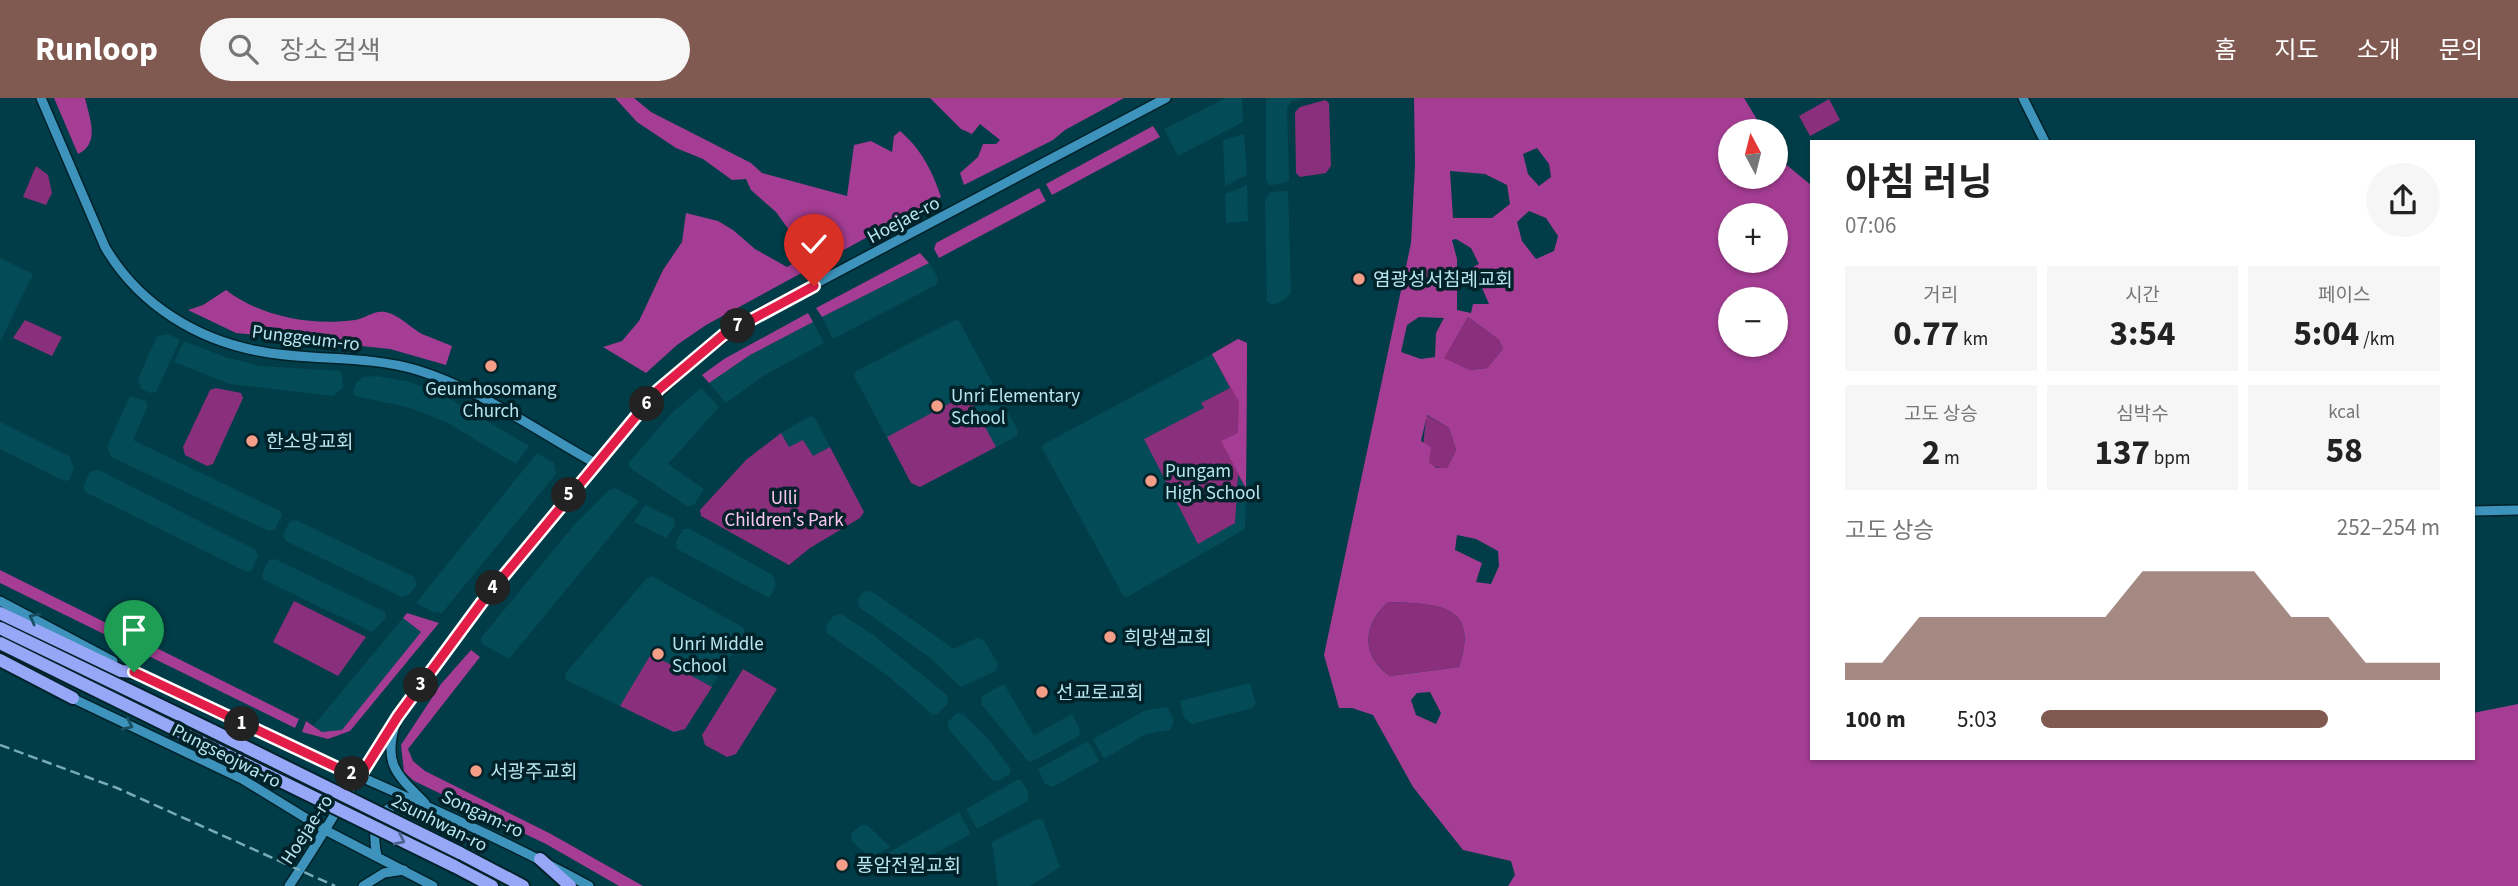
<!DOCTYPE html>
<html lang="ko">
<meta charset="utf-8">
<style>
body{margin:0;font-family:"Source Sans 3","Noto Sans KR",sans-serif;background:#f6f6f6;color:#222;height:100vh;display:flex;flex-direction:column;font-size:26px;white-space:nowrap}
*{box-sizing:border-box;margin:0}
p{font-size:23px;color:#767676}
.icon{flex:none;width:38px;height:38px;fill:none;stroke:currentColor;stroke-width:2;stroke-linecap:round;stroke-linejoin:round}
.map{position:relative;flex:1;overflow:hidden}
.panel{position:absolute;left:1810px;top:42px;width:665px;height:620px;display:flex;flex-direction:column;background:#fff;border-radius:0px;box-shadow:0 2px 5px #0004}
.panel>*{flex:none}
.needle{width:46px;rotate:353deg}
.buttons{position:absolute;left:1718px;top:21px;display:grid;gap:14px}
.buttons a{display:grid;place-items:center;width:70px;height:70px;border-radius:50%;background:#fff;box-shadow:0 2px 5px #0004;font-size:35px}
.pin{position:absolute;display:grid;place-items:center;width:60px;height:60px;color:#fff;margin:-72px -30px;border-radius:50% 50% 50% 0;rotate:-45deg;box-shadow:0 0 7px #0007}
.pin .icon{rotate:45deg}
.km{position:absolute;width:35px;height:35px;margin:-18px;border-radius:50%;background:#222;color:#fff;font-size:19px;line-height:35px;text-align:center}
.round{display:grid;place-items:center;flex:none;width:74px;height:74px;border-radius:37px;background:#f6f6f6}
.summary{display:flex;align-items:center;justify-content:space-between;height:119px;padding:0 35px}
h1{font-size:38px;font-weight:700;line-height:52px}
.figures{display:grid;grid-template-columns:repeat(3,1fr);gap:10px;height:119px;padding:7px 35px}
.figures div{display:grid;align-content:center;border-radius:0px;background:#f6f6f6;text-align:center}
.figures b{font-size:35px;font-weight:700}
.figures small{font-size:19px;font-weight:400}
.figures p{font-size:19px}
.chart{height:196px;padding:14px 35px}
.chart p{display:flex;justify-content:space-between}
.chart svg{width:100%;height:126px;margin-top:7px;fill:#805a50;opacity:.7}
ul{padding:0 35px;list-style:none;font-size:23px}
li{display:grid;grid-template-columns:112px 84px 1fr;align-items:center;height:52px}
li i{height:18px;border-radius:9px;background:#805a50}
header{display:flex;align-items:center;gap:42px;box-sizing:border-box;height:98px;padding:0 35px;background:#805a50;color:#fff}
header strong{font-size:33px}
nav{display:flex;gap:38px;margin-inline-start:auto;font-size:24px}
.search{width:490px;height:63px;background:#f6f6f6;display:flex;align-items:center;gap:18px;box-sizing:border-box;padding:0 24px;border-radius:38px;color:#767676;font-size:26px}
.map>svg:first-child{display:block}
.built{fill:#044b58}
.green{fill:#8a2f7b}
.forest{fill:#a43d93;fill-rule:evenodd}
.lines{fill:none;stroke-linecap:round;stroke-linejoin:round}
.secondary-casing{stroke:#012229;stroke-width:12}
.highway-casing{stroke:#012229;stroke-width:16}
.secondary{stroke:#3d93bb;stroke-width:9}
.highway{stroke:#97a7f7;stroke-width:12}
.rail{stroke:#78abb6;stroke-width:2.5;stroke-dasharray:10 5;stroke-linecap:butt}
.highway-bridge-casing{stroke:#012229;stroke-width:16;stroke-linecap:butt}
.highway-bridge{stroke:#97a7f7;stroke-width:12}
.oneway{stroke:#194f63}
.oneway2{stroke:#4c6490}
.route-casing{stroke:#fff;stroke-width:14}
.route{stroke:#e11d48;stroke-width:9}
.poi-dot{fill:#f49e88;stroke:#012229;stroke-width:2.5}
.labels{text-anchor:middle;stroke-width:7;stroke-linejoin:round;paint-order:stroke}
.street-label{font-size:19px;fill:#b8e5f0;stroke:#012229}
.poi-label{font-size:19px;fill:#b8e5f0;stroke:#012229;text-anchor:start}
.park-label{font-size:19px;fill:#fcc7ef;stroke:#012229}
</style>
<header>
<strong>Runloop</strong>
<div class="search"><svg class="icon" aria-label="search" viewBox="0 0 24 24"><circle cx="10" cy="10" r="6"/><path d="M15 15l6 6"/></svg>장소 검색</div>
<nav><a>홈</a><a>지도</a><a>소개</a><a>문의</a></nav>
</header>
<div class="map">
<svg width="2518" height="788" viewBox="0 0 2518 788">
<rect width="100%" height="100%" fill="#003d48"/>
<!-- built -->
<path class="built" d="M 1226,0 L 1242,0 L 1243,24 L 1178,58 L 1164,31 Z
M 1266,0 L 1305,0 L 1292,3 L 1287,9 L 1289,82 L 1286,85 L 1269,87 L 1266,83 Z
M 1244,36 L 1247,77 L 1225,88 L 1223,42 Z
M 1247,87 L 1248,123 L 1226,125 L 1225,96 Z
M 1288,93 L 1291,194 L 1286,201 L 1273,207 L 1267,204 L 1265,102 L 1270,94 Z
M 0,160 L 33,176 L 0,244 Z
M 929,165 L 938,180 L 936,187 L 833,241 L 822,219 Z
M 955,222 L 959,223 L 1018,333 L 1017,338 L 920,389 L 911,385 L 854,278 L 856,273 Z
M 813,224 L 824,245 L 763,278 L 726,305 L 709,285 L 750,257 Z
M 168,236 L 180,242 L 156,294 L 150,295 L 141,291 L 138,281 L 157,238 Z
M 184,243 L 225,259 L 260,268 L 341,273 L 343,290 L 333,298 L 230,286 L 174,264 Z
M 1212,256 L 1230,290 L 1202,305 L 1246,390 L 1245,431 L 1127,499 L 1123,497 L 1042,350 L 1044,346 Z
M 376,278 L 411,284 L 448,300 L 529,348 L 516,366 L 448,325 L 411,310 L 355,298 L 353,292 L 357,284 L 364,279 Z
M 701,290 L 719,309 L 668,366 L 704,391 L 694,407 L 687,408 L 629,369 L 629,364 L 673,314 Z
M 130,298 L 146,303 L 148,308 L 133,342 L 280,413 L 282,417 L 275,431 L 269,433 L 111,359 L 107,349 Z
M 810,318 L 814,319 L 830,349 L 799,366 L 781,335 Z
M 0,324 L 70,359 L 74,371 L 69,382 L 64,383 L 0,351 Z
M 537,355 L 554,365 L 556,376 L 442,515 L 433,514 L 416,505 Z
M 99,372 L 256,452 L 258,458 L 251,473 L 247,474 L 85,394 L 84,387 L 90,374 Z
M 615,390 L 639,403 L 509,561 L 482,546 L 481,540 L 574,427 L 609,392 Z
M 645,407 L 674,421 L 675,427 L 666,440 L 634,424 Z
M 296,422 L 414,479 L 417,486 L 409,497 L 402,499 L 286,443 L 283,437 L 290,423 Z
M 683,431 L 690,431 L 773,477 L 776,487 L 769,500 L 677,451 L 676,444 Z
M 275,461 L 385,514 L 386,520 L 372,534 L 264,482 L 262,477 L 268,463 Z
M 652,478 L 744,530 L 745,536 L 685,631 L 674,634 L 566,582 L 565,576 L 647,480 Z
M 871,493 L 954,551 L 977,540 L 984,542 L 998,566 L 996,573 L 961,589 L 929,559 L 859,509 L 858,501 L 863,494 Z
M 841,516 L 872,536 L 947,597 L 948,605 L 938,616 L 933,617 L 888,578 L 827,535 L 826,529 L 833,518 Z
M 403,520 L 421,534 L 342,633 L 322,634 L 314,627 Z
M 1250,585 L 1256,605 L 1252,610 L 1192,626 L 1184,620 L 1180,603 Z
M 1004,586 L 1034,637 L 1072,616 L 1080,632 L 1079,638 L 1033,663 L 1028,663 L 981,606 L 982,598 Z
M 1167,609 L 1174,622 L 1170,632 L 1146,636 L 1104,661 L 1093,641 L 1146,612 Z
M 957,615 L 963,616 L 989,642 L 1010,670 L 1010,676 L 998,683 L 992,682 L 948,630 L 948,624 Z
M 1088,643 L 1099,663 L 1053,689 L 1045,686 L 1038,671 Z
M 1017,682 L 1021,682 L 1028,694 L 1028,703 L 977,731 L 966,711 Z
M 959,714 L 971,736 L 896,776 L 885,775 L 874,763 Z
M 1038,721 L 1043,722 L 1060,769 L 1030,788 L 998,788 L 992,744 Z
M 861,727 L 867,727 L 890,749 L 871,760 L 852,743 L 851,736 Z"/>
<!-- green -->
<path class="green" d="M 1829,1 L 1840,22 L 1810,38 L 1799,18 Z
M 1325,2 L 1329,5 L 1331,68 L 1326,75 L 1300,79 L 1296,75 L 1295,14 L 1300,9 Z
M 36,68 L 48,77 L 52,95 L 46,107 L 23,99 Z
M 1468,219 L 1499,242 L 1503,251 L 1487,270 L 1470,272 L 1443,260 Z
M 25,222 L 62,239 L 52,258 L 13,240 Z
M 1238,241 L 1247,245 L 1246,390 L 1238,377 L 1235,425 L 1198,446 L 1144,341 L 1204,310 L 1201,305 L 1230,290 L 1212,256 Z
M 216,290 L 241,295 L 243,300 L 213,366 L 207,368 L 185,357 L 183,349 L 210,292 Z
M 967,296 L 996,349 L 920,389 L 911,385 L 887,339 Z
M 1426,317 L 1449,330 L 1456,352 L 1447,370 C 1413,372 1426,337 1426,317 Z
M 781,335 L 789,349 L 803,342 L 813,358 L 830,349 L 864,414 L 860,420 L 810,450 L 789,467 L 701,418 L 700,412 L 746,362 Z
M 294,503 L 366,539 L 338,578 L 273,544 Z
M 1388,504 C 1439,506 1480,506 1459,569 L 1390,578 C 1360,556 1363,528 1388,504 Z
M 651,556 L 712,589 L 685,631 L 674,634 L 620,608 Z
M 743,571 L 777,591 L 736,656 L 727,659 L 705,647 L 702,637 Z"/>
<!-- forest -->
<path class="forest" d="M 54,0 L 85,0 C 89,19 101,45 78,56 Z
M 615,0 L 634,0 L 651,14 L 751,65 L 762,75 L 847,98 L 854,47 L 871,43 L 892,54 L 894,38 L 900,33 C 921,51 932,72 941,99 L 706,227 L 677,247 L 646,275 L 603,249 L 622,243 L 639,223 L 663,172 L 682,144 L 686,115 L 718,123 L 733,132 L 755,151 L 787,169 L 807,157 L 776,114 L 751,92 L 746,81 L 732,82 L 703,61 L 676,50 L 637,24 Z
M 930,0 L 1124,0 L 1065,32 L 1053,42 L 964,87 L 960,75 L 978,59 L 983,46 L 996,46 L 1000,42 L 980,26 L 972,36 L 961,31 Z
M 1414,0 L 1744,0 L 1764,33 L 1731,33 L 1731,79 L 1776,79 L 1776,53 L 1783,64 L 1811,87 L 1811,660 L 2473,660 L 2473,615 L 2518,606 L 2518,788 L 1508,788 L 1515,777 L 1511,763 L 1463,752 L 1413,689 L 1373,617 L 1352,610 L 1339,610 L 1324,557 L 1411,145 L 1415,67 ZM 1537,50 L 1549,66 L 1551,79 L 1539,88 L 1528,76 L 1523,56 ZM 1450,73 L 1485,76 L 1507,87 L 1510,106 L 1492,120 L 1453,120 ZM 1529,113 L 1546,120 L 1558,138 L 1554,153 L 1536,161 L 1522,143 L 1517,124 ZM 1731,117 L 1776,117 L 1776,163 L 1731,163 ZM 1456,141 L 1471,150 L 1479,166 L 1473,169 L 1489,206 L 1473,206 L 1471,215 L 1457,212 L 1457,161 L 1452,142 ZM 1731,201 L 1776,201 L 1776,247 L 1731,247 ZM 1419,219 L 1444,220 L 1436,235 L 1435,259 L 1421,261 L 1401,254 L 1407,227 ZM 1468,219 L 1499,242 L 1503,251 L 1487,270 L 1470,272 L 1444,260 ZM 1427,317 L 1449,330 L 1456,352 L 1447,370 L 1437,370 L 1429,365 L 1431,349 L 1421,343 ZM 1457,437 L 1476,441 L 1498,453 L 1499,468 L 1491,486 L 1476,484 L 1482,465 L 1455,452 ZM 1388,504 C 1439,506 1480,506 1459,569 L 1390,578 C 1360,557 1363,527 1388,504 ZM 1430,594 L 1441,615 L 1436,626 L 1416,617 L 1411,602 L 1417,595 Z
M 1153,28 L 1160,39 L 1052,97 L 1046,86 Z
M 1039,90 L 1046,103 L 939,160 L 934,151 L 936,145 Z
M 920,155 L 929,165 L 822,219 L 816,210 Z
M 226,192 C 261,219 312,228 355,222 C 366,220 374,212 385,214 C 398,216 411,230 422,236 C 432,240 442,244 452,248 L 446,267 L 390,251 L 236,235 L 188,212 L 203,207 Z
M 808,215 L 813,224 L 750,257 L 709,285 L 702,277 L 724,261 Z
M 1238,241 L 1247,245 L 1246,390 L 1221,343 L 1238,335 L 1239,304 L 1212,256 Z
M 0,472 L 299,621 L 295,630 L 0,485 Z
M 407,515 L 439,525 L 350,633 L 328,641 L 302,634 L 306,623 L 322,634 L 342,632 L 421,534 L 403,520 Z
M 471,552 L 480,559 L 408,651 L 413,663 L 425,673 L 551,736 L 643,788 L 619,788 L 546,746 L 414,683 L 404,674 L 401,647 L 441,586 Z"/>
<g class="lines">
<defs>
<path id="secondary" d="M 41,0 L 105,149 C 139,207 198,243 264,254 C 314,263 367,257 417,272 C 480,291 538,334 595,365
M 2023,0 L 2045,44
M 2473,413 L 2518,412
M 0,503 L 113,563
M 131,573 C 282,650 441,707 589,788
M 68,598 L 242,681 L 327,733 L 433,788
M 395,627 C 383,668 398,677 425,705
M 377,758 C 370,724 377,713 409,700
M 289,788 C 327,732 359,673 398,618 C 449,544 507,473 564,403 C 625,329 678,263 762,214 L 1166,0
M 363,788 L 384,775 L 404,772"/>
<path id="highway" d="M 0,515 L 121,573 L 134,574
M 0,530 L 213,633
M 0,545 L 207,647
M 0,562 L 73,600
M 460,755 L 523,788
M 540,761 L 570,788
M 454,768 L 492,788"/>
</defs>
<!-- secondary casing -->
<use href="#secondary" class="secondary-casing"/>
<!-- highway casing -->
<use href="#highway" class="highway-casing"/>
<!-- secondary -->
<use href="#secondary" class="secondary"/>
<!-- highway -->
<use href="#highway" class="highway"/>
<!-- rail -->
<path class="rail" d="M 0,647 L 117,690 L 335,788"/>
<defs>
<path id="highway-bridge" d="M 213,633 L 460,755
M 207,647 L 454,768"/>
</defs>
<!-- highway-bridge casing -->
<use href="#highway-bridge" class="highway-bridge-casing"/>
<!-- highway-bridge -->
<use href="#highway-bridge" class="highway-bridge"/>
</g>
<!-- one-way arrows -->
<defs><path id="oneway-chevron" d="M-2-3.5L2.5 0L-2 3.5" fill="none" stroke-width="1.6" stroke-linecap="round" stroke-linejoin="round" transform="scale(1.75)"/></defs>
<g class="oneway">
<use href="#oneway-chevron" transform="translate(34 520) rotate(-152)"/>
<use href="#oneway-chevron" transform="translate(128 627) rotate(25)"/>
</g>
<use class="oneway2" href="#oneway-chevron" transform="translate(400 742) rotate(26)"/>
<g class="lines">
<defs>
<path id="route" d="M 134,574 L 359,680 L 398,618 L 482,504 L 658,292 L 723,237 L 814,188"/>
</defs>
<!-- route casing -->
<use href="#route" class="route-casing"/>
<!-- route -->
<use href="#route" class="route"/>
</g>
<!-- markers -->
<g class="poi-dot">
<circle cx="1359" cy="181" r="7"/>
<circle cx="491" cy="268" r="7"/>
<circle cx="937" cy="308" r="7"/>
<circle cx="252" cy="343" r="7"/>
<circle cx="1151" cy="383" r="7"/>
<circle cx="1110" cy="539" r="7"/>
<circle cx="658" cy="556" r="7"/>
<circle cx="1042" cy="594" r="7"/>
<circle cx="476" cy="673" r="7"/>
<circle cx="842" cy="767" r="7"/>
</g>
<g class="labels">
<!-- street labels -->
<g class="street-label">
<text transform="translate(903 121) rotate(-28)" y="7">Hoejae-ro</text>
<text transform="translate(306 239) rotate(7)" y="7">Punggeum-ro</text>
<text transform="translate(227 657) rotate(27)" y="7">Pungseojwa-ro</text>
<text transform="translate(483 715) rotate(25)" y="7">Songam-ro</text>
<text transform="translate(440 724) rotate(27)" y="7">2sunhwan-ro</text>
<text transform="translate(306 731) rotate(-57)" y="7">Hoejae-ro</text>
</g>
<!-- poi labels -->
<g class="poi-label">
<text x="1373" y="188">염광성서침례교회</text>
<text x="491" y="297" text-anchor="middle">Geumhosomang<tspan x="491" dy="22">Church</tspan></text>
<text x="951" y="304">Unri Elementary<tspan x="951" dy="22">School</tspan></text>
<text x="266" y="350">한소망교회</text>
<text x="1165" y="379">Pungam<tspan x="1165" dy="22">High School</tspan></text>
<text x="1124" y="546">희망샘교회</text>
<text x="672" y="552">Unri Middle<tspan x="672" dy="22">School</tspan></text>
<text x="1056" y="601">선교로교회</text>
<text x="490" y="680">서광주교회</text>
<text x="856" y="774">풍암전원교회</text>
</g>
<!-- park labels -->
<g class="park-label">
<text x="784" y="406">Ulli<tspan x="784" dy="22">Children's Park</tspan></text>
</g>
</g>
</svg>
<div class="buttons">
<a><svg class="needle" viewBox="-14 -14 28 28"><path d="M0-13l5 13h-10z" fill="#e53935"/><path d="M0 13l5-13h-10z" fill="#767676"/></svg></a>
<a>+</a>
<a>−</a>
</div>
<div class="pin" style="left:134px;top:574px;background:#1e9e55"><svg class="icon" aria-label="arrive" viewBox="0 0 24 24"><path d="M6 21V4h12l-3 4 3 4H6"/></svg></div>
<div class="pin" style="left:814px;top:188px;background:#d93025"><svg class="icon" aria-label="check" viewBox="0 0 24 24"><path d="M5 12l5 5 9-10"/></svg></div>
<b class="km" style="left:242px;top:626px">1</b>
<b class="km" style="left:352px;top:676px">2</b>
<b class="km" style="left:421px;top:587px">3</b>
<b class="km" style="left:493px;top:490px">4</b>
<b class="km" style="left:569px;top:397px">5</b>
<b class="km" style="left:647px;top:306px">6</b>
<b class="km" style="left:738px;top:228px">7</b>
<section class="panel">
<div class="summary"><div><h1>아침 러닝</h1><p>07:06</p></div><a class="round"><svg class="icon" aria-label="share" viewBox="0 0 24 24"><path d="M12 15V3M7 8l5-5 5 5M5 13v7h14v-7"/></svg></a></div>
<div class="figures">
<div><p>거리</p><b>0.77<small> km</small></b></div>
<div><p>시간</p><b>3:54</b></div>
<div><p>페이스</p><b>5:04<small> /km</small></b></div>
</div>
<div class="figures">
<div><p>고도 상승</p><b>2<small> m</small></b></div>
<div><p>심박수</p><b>137<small> bpm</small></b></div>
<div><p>kcal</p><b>58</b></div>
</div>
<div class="chart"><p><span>고도 상승</span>252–254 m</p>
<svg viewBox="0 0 160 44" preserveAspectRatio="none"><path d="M0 44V38L10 38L20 22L30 22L40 22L50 22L60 22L70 22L80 6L90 6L100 6L110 6L120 22L130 22L140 38L150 38L160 38V44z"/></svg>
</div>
<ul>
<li><b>100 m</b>5:03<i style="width:72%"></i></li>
</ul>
</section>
</div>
